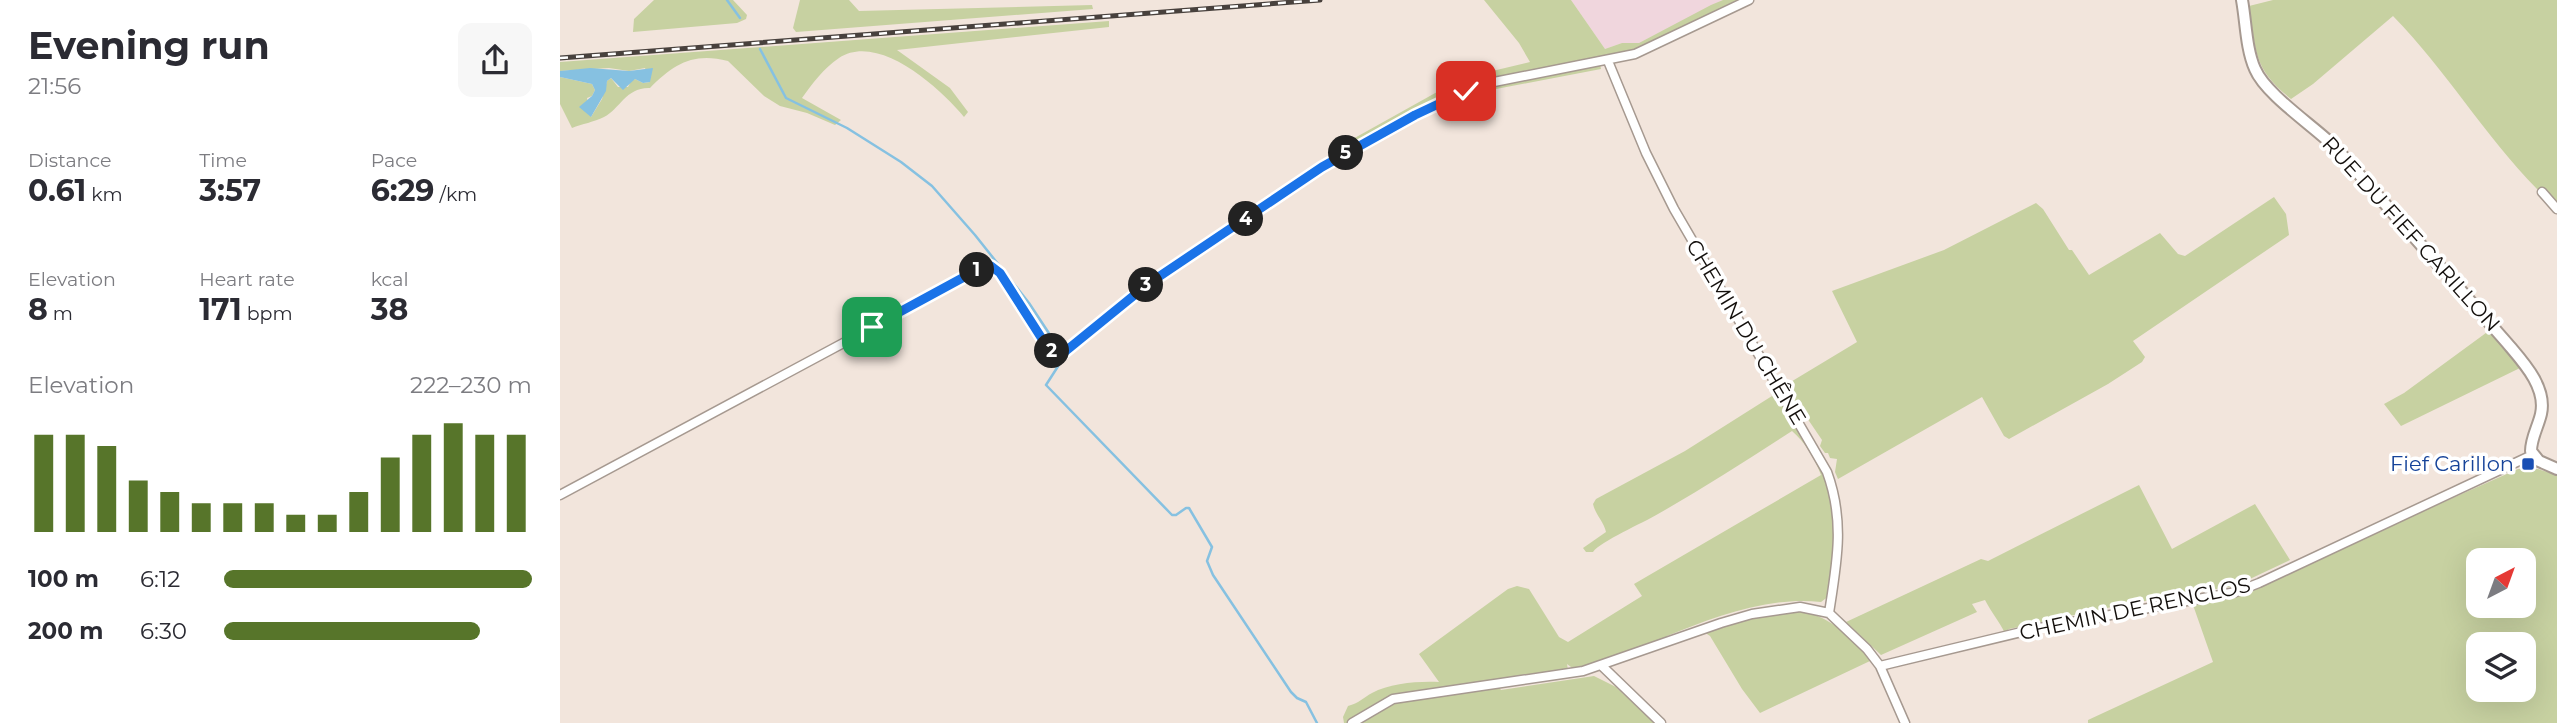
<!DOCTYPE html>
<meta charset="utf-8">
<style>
body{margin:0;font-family:Montserrat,sans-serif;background:#f7f7f7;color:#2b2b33;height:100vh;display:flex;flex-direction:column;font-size:26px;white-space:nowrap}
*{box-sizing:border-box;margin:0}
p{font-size:23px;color:#7c7c81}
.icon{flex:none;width:38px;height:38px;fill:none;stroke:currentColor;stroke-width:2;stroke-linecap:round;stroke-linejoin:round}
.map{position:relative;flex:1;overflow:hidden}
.sheet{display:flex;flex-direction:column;background:#fff;width:560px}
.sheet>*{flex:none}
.needle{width:46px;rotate:41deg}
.controls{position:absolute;left:1906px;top:548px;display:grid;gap:14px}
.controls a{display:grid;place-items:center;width:70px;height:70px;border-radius:14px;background:#fff;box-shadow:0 7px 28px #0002;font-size:35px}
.pin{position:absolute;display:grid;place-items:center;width:60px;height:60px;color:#fff;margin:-30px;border-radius:14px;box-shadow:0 4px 10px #0006}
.km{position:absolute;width:35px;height:35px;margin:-18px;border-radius:50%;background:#222;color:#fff;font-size:19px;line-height:35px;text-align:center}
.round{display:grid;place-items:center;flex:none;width:74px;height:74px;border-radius:14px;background:#f7f7f7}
.head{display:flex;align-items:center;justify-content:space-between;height:119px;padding:0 28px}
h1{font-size:38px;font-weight:700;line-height:52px}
.figures{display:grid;grid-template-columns:repeat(3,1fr);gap:10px;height:119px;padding:7px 28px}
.figures div{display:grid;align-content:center}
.figures b{font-size:30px;font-weight:700}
.figures small{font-size:19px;font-weight:400}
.figures p{font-size:19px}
.chart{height:196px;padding:14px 28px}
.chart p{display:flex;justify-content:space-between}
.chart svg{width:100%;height:126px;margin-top:7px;stroke:#57752a;stroke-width:6}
ul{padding:0 28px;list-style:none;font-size:23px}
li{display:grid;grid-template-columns:112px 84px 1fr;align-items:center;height:52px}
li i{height:18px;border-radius:9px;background:#57752a}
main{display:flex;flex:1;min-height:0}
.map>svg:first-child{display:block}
.industrial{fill:#f0d6dd}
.green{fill:#c7d1a1;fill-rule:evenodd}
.water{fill:#86c1e1}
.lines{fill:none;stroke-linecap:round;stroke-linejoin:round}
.stream{stroke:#86c1e1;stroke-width:2.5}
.street-casing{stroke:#a69990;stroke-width:11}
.secondary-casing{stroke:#a69990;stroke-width:14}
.street{stroke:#fff;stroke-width:8}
.secondary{stroke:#fff;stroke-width:10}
.rail-casing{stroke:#48413d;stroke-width:5}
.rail{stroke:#fff;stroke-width:2.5;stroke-dasharray:8;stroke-linecap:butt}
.route-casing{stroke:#fff;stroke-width:14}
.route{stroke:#1a73e8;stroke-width:9}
.transit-dot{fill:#1a4fb4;stroke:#fff;stroke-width:2.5}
.labels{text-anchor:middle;stroke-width:7;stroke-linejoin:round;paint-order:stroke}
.street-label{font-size:21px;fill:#130f0c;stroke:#fff}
.transit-label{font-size:21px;fill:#164399;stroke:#fff;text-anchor:end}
</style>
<main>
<section class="sheet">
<div class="head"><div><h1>Evening run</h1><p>21:56</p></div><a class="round"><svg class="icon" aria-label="share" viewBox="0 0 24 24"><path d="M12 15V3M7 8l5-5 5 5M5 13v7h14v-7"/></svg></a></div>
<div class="figures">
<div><p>Distance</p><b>0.61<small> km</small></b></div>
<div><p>Time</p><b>3:57</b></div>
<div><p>Pace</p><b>6:29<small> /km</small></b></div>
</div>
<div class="figures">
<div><p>Elevation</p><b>8<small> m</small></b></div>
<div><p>Heart rate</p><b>171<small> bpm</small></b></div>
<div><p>kcal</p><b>38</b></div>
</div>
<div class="chart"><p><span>Elevation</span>222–230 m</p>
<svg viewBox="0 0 160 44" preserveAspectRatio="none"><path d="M5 44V10M15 44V10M25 44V14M35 44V26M45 44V30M55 44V34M65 44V34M75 44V34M85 44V38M95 44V38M105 44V30M115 44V18M125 44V10M135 44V6M145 44V10M155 44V10"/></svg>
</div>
<ul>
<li><b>100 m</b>6:12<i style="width:100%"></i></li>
<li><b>200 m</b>6:30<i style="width:83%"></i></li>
</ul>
</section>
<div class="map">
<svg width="1997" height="723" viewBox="0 0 1997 723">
<rect width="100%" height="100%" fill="#f2e5dc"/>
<!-- industrial -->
<path class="industrial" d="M 1011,0 L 1163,0 L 1079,43 L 1062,43 L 1045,49 Z"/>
<!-- green -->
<path class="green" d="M 94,0 L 173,0 L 187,15 L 186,19 L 177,23 L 73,32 L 74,19 Z
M 240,0 L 289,0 L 299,11 L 532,5 L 533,9 L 236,32 L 233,28 Z
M 924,0 L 1011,0 L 1045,49 L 1062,43 L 1079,43 L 1151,5 L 1163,0 L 1179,0 L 1080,49 L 1039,59 L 1041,69 L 936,89 L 873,112 L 869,105 L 793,145 L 791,140 L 886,87 L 924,73 L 970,62 L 959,43 Z
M 1713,0 L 1997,0 L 1997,206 L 1983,190 L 1977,189 C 1924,135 1886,70 1833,16 L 1753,84 L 1731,99 C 1693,69 1696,51 1689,6 Z
M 549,21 L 549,27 L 337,50 L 390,88 L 408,112 L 404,117 C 381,89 319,32 279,58 C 264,68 252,84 242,98 L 281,120 L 275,125 L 247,113 L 220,106 L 204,96 L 168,61 C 133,52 114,64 90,88 C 66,87 60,109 44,117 C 34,122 22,124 12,128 L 0,104 L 0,77 L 32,84 L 35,90 L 32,96 L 27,98 L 31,117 L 42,99 L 47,81 L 51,78 L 58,87 L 68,87 L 71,81 L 75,79 L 83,83 L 90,82 L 85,68 L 69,71 L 49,68 L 0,71 L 0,62 Z
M 1714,197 L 1726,214 L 1729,235 L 1573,341 L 1585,357 L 1582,362 L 1548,384 L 1449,439 L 1444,436 L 1422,397 L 1278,479 L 1275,472 L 1277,459 L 1270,458 L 1268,453 L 1265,453 L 1260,446 L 1262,440 L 1245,415 L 1237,410 L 1238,406 L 1224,386 L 1297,342 L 1272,291 L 1384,250 L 1476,203 L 1483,209 L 1509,250 L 1512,250 L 1529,275 L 1600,233 L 1618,254 L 1625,256 Z
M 1930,330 L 1960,368 L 1841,426 L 1824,404 L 1844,393 Z
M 1211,384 C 1238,421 1274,479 1276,526 C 1277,549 1271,573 1269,596 L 1261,602 C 1209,596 1154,617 1107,636 L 1106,639 L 1015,670 L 1007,664 L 1008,670 L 840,693 L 821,701 L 788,723 L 784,723 L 783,717 L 788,706 C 799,703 803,698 812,693 C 830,683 859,681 879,682 L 859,654 L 948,589 L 957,586 L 969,589 L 999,637 L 1008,642 L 1082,596 L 1074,584 L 1261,475 C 1255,459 1245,442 1232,431 C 1188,459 1144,488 1098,514 C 1083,523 1041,541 1033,552 L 1026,552 L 1023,548 L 1046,532 C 1044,522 1035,514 1033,504 L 1036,499 L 1125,451 L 1212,396 L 1208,385 Z
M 1958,469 L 1978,469 L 1997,475 L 1997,723 L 1528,723 L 1528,720 L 1653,662 L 1633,605 L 1674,595 ZM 1918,560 L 1964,560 L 1964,606 L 1918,606 ZM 1918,644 L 1964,644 L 1964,690 L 1918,690 Z
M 1579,485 L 1612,549 L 1695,504 L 1730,560 L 1675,586 L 1561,605 L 1449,629 L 1445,633 C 1439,621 1431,612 1425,600 L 1412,604 L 1417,612 L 1321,655 L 1286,622 L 1421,559 L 1428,561 Z
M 1242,611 C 1270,617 1293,637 1310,661 L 1200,713 L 1182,689 L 1150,636 L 1144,632 L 1190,618 Z
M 1034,676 L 1056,687 L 1094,723 L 798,723 L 821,708 L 838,701 L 938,686 L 941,690 Z"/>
<!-- water -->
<path class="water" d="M 30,68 L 69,71 L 93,68 L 90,82 L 83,83 L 75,79 L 63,90 L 51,78 L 47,81 L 46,91 L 31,117 L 19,107 L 32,96 L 35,90 L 32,84 L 0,77 L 0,71 Z"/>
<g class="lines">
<!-- stream -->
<path class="stream" d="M 167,0 L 180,18
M 200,49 L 226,98 L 287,128 L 341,162 L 372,186 L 415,235 L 469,303 L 500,350
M 504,357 L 486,385 L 612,515 L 616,515 L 626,508 L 629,508 L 652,547 L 647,561 L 653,575 L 731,692 L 737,698 L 746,702 L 757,723"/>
<defs>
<path id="street" d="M 1048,61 L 1086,153 L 1114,209 L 1267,472 C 1285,521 1277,562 1269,613
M 1982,192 L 1997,209
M 0,495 L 425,267 L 431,266 L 441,273 L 486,345 L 494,352 L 502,354 L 610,268 L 762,167 L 855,115 L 889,98 L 924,84 L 1075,54 L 1189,0
M 1042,666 L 1101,723
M 1320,666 L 1474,629 L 1676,592 L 1699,583 L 1972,455
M 792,723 L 833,699 L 1023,671 L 1161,623 L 1192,614 L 1240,607 L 1269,613 L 1307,649 L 1320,666 L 1345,723"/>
<path id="secondary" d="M 1682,0 C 1686,22 1686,49 1695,69 C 1706,95 1754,126 1776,148 L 1947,343 C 1963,362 1987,387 1981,414 C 1978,427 1971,438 1971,451 L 1979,461 L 1997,469"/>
</defs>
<!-- street casing -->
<use href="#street" class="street-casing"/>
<!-- secondary casing -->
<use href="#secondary" class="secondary-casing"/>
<!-- street -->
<use href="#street" class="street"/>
<!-- secondary -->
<use href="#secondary" class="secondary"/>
<defs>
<path id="rail" d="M 0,58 L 760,0"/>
</defs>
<!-- rail casing -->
<use href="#rail" class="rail-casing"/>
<!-- rail -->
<use href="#rail" class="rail"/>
</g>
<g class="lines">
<defs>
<path id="route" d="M 312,327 L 417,270 L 431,266 L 440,273 L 486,345 L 494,352 L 502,354 L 588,284 L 762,167 L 855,115 L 906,91"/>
</defs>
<!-- route casing -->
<use href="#route" class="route-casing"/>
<!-- route -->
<use href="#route" class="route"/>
</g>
<!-- markers -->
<rect class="transit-dot" x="1961" y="457" width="14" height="14" rx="3.5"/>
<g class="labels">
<!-- street labels -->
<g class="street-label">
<text transform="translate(1851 234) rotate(48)" y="7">RUE DU FIEF CARILLON</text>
<text transform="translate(1186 332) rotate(59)" y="7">CHEMIN DU CHÊNE</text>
<text transform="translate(1575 609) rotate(-12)" y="7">CHEMIN DE RENCLOS</text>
</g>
<!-- transit labels -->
<g class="transit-label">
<text x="1954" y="471">Fief Carillon</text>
</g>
</g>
</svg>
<div class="controls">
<a><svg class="needle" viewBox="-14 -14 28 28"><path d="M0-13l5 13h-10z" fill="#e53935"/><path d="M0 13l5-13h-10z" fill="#7c7c81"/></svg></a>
<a><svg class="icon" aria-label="layers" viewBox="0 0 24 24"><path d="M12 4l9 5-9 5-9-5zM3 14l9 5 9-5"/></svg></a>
</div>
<div class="pin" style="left:312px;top:327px;background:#1e9e55"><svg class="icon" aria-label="arrive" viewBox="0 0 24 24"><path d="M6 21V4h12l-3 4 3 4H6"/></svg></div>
<div class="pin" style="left:906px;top:91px;background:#d93025"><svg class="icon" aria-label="check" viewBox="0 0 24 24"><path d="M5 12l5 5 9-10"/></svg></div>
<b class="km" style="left:417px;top:270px">1</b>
<b class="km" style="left:492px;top:351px">2</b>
<b class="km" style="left:586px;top:285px">3</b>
<b class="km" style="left:686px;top:219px">4</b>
<b class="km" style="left:786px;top:153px">5</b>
</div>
</main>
